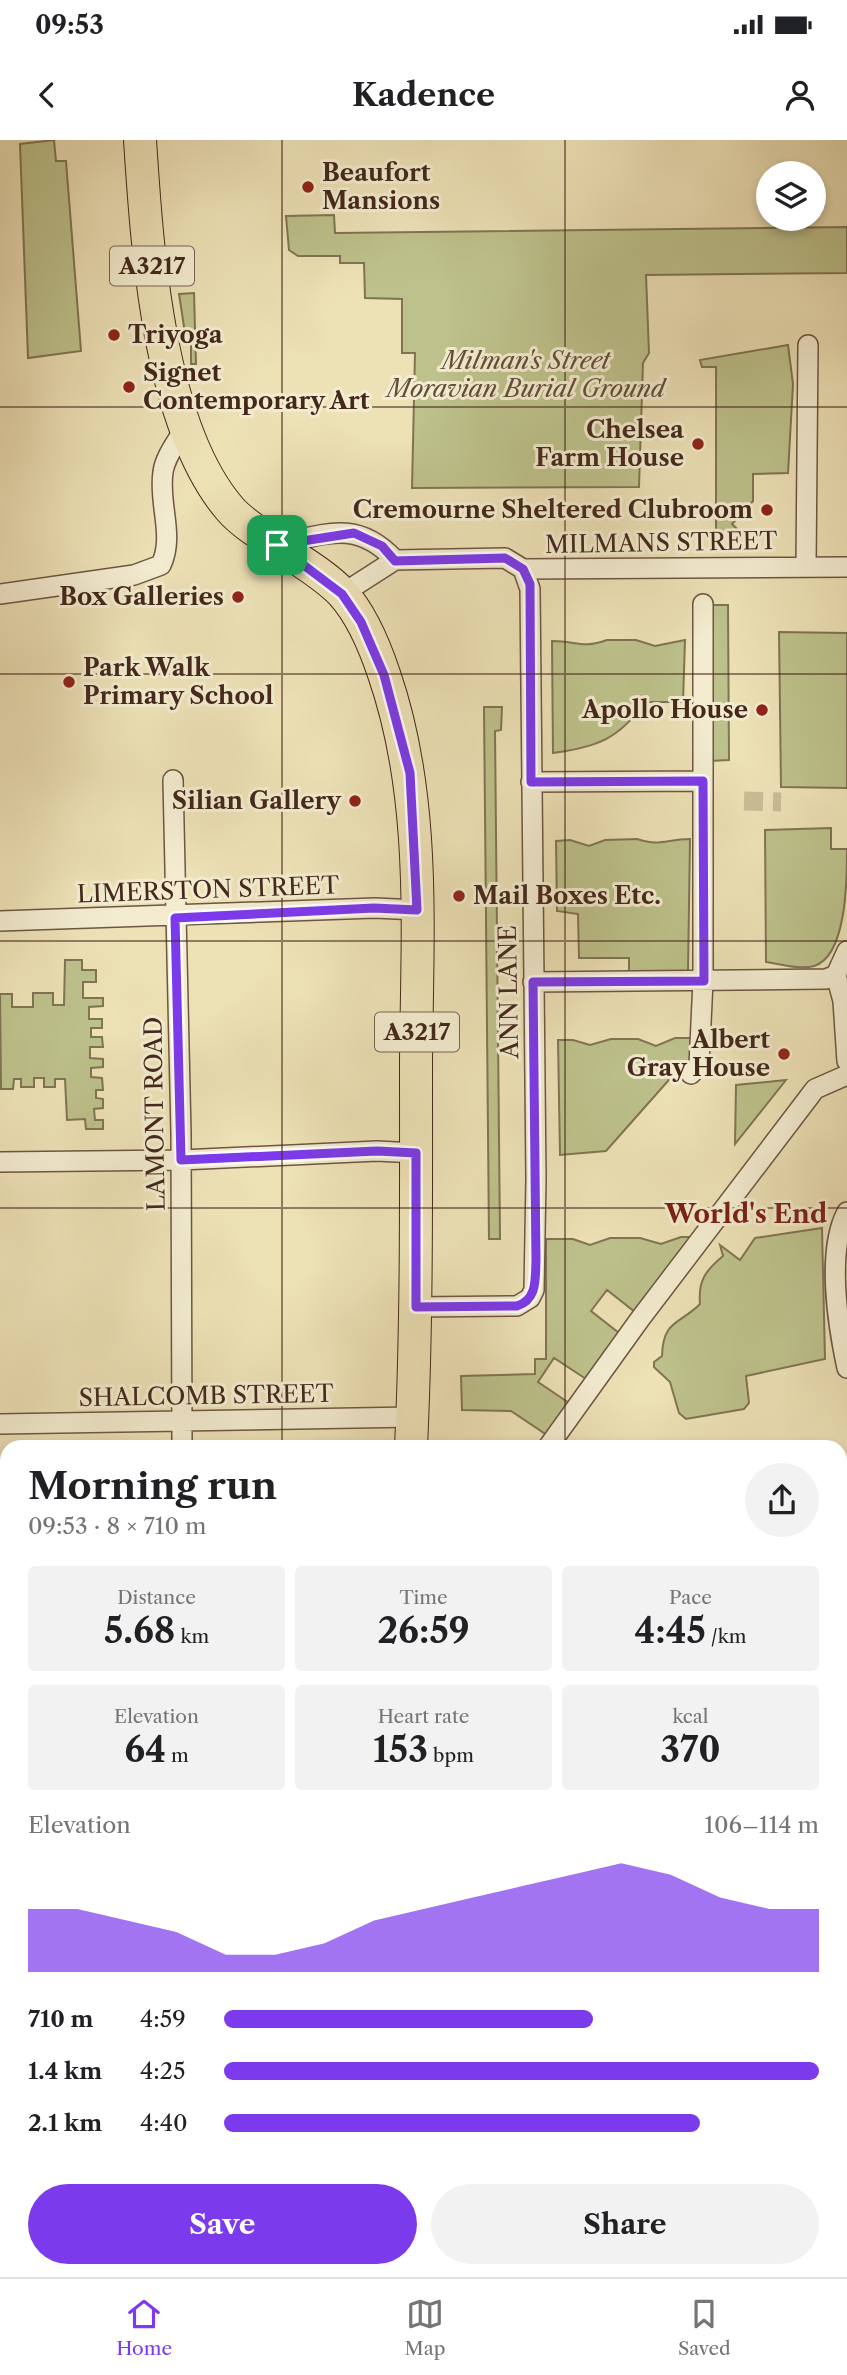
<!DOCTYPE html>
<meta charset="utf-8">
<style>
body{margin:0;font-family:"Libre Caslon Text",serif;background:#f2f2f2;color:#202124;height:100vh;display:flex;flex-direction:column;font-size:26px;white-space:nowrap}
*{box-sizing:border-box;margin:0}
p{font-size:23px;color:#757577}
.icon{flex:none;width:38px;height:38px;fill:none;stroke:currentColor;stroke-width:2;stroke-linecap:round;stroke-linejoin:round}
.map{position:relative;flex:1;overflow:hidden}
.sheet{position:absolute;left:0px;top:1300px;width:847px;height:838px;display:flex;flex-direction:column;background:#fff;border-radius:21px 21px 0 0;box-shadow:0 4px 10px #0003}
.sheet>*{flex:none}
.controls{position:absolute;left:756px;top:21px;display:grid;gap:14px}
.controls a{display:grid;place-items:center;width:70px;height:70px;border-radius:50%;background:#fff;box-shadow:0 4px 10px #0003;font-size:35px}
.pin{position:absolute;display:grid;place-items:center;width:60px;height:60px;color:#fff;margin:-30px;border-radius:14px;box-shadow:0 4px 10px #0006}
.round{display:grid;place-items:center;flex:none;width:74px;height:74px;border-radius:37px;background:#f2f2f2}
.headline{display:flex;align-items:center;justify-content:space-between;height:119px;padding:0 28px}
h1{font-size:38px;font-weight:700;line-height:52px}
.metrics{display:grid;grid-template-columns:repeat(3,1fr);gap:10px;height:119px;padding:7px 28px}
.metrics div{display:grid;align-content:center;border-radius:7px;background:#f2f2f2;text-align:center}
.metrics b{font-size:35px;font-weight:700}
.metrics small{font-size:19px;font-weight:400}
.metrics p{font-size:19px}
.chart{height:196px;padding:14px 28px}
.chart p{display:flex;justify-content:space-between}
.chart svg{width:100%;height:126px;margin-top:7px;fill:#7c3aed;opacity:.7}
.action{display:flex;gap:14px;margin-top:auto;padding:14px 28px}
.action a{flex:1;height:80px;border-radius:42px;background:#7c3aed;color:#fff;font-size:28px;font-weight:700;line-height:80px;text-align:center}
.action a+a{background:#f2f2f2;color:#202124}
ul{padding:0 28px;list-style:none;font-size:23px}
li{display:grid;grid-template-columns:112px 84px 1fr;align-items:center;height:52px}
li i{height:18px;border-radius:9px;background:#7c3aed}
.status{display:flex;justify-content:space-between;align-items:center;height:49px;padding:0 35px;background:#fff;direction:ltr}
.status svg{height:19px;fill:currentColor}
header{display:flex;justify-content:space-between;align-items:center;height:91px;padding:0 28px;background:#fff;font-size:32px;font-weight:700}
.dock{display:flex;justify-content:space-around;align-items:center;height:98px;border-top:2px solid #e0e0e0;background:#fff;font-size:19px;color:#757577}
.dock a{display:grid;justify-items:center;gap:4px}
.dock .active{color:#7c3aed}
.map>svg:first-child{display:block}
.green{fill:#bdc18b;stroke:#807454;stroke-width:2}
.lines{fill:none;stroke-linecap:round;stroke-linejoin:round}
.street-tunnel{stroke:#cbbc97;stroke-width:19;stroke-dasharray:19 10;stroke-linecap:butt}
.street-casing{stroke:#6e5642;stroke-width:22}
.primary-casing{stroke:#44281c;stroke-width:34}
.highway-casing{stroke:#44281c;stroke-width:39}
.street{stroke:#f3ecd0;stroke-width:19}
.primary{stroke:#ede1b6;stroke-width:32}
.highway{stroke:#ede1b6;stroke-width:37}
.route-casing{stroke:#fff;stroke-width:14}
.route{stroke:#7c3aed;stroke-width:9}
.grid{fill:none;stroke:#44281c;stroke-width:2;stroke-opacity:0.55}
.poi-dot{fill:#8f2418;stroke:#f3ecd0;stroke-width:2.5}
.labels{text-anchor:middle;stroke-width:6;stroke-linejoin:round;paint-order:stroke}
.shield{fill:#f3ecd0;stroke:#786352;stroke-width:2}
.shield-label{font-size:23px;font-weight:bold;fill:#44281c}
.poi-label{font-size:24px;font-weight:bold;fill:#44281c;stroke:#f3ecd0;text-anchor:end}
.park-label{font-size:24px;font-style:italic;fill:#624e38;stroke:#f3ecd0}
.street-label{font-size:24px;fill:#44281c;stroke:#f3ecd0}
.neighbourhood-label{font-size:26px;font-weight:bold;fill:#7a1f14;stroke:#f3ecd0}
</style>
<div class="status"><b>09:53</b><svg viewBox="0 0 49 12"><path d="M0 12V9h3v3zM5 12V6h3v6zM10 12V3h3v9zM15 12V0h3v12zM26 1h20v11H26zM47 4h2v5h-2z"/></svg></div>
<header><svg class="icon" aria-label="back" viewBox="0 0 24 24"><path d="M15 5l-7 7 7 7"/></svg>Kadence<svg class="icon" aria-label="person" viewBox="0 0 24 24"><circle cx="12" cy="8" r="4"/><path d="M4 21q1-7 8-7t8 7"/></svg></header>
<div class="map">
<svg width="847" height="2137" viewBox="0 0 847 2137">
<rect width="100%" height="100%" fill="#ede1b6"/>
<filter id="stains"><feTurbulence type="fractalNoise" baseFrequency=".00286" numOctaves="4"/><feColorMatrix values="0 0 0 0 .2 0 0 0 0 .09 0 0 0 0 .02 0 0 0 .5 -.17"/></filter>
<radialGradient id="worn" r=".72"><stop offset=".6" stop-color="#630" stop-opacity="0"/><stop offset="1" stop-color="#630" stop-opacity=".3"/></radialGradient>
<!-- green -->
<path class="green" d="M 54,0 L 56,21 L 66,21 L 81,211 L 28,218 L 20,4 Z
M 334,75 L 335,93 L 847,87 L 847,133 L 646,135 L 649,213 L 643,223 L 639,347 L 412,348 L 415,213 L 402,213 L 402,159 L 365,158 L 364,123 L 340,123 L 340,116 L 298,116 L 289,110 L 286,76 Z
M 194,153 L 196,224 L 191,224 L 191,200 L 186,200 L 179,154 Z
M 788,205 L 793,244 L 788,333 L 753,334 L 753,361 L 732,384 L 741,393 L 716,392 L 716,227 L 702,227 L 700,220 Z
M 709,465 L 728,465 L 729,620 L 710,621 Z
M 779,492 L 847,493 L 847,648 L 781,647 Z
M 607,500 L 636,500 L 655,506 L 685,500 L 683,562 L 646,562 C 618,599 598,607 553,613 L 552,501 C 577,501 582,509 607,500 Z
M 484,567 L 502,567 L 501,590 L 495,591 L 500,1099 L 489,1099 Z
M 831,688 L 831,709 L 847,709 C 847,739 847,816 814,826 C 800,830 780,824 766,822 L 765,690 Z
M 637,699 C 661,707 666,699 690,699 L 688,831 L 629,833 L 629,818 L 579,818 L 578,774 L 557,771 L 556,701 L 570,700 L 589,706 L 605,700 Z
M 65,820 L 82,820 L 82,830 L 96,830 L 96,842 L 83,842 L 83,858 L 103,858 L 103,866 L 89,867 L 89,879 L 102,879 L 102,888 L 91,888 L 91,897 L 102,897 L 103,907 L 90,907 L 90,918 L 103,919 L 103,927 L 91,928 L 91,937 L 102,938 L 103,950 L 96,950 L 96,958 L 103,959 L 103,968 L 94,969 L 95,980 L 103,980 L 103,989 L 86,989 L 85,979 L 67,980 L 65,939 L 55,939 L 55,947 L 44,947 L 44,938 L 34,938 L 34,947 L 21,947 L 21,939 L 14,939 L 13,949 L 1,949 L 0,854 L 12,854 L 12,867 L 33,867 L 33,853 L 53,853 L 53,865 L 64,865 Z
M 675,898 L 691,898 L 690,931 L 675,933 L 606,1011 L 560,1015 L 558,900 L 573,900 L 590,905 L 611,899 L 638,899 L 656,906 Z
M 786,940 L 735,1004 L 736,945 Z
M 822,1088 L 825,1219 L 746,1236 L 749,1263 L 744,1269 L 686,1279 L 679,1273 L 670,1242 L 654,1227 L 654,1222 L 662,1216 C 663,1180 679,1185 700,1164 C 698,1141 705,1131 723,1116 L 720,1105 L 740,1120 L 755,1098 Z
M 681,1097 L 695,1097 L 635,1172 L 607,1150 L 591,1171 L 619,1193 L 586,1239 L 554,1218 L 538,1242 L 569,1263 L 547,1295 L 511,1271 L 462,1270 L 461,1236 L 535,1234 L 535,1219 L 546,1219 L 546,1099 L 573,1099 L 590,1105 L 610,1098 L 640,1098 L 661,1104 Z
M 847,1558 L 847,1640 L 840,1631 L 840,1563 Z
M 840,1667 L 847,1676 L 847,1793 L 843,1794 L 840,1789 Z"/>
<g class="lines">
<!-- street-tunnel -->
<path class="street-tunnel" d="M 744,661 L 781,662"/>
<defs>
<path id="street" d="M 277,405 C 325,394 357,379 395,420
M 806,426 L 808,205
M 0,454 L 134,435 L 161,425 C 175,396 158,363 163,332 C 165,316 178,301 185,287
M 342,454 L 395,420 L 505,418 L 523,429 L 847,427
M 173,640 L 181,994 L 182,1307
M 531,642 L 703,641
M 0,781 L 375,768 L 417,770
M 836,835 L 843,861 L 847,921
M 533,842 L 826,839 L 836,835 L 847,811
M 691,934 L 699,925 L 703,841 L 703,464
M 0,1022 L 181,1020 L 377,1011 L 416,1013
M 847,1072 C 826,1111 838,1186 847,1228
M 416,1167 L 517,1166 L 530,1158 L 534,1150 L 536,1039 L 530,449 L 523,429
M 0,1284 L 413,1277
M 548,1307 L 640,1179 L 809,957 L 815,949 L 847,935
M 840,1487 L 847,1488
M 0,1516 L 7,1516
M 0,1698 L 7,1698"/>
<path id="primary" d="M 140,0 C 147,107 158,285 230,369 C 244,385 263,395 280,407 C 300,421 325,435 342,453 C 361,474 375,507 384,534 C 427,658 417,793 416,922 C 416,1051 417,1179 411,1307
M 296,2137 L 296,2132"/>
<path id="highway" d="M 0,1885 L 7,1885
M 840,1893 L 847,1893"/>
</defs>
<!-- street casing -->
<use href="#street" class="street-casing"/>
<!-- primary casing -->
<use href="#primary" class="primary-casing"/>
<!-- highway casing -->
<use href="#highway" class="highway-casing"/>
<!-- street -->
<use href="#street" class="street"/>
<!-- primary -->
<use href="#primary" class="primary"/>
<!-- highway -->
<use href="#highway" class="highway"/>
</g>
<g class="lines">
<defs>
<path id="route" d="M 354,393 L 382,406 L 395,421 L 505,418 L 523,429 L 530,444 L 531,642 L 703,641 L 704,841 L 533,842 L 536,1120 C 535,1138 538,1159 517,1166 L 416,1167 L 416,1013 L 377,1011 L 181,1020 L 175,778 L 374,768 L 417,770 L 410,633 L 384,535 L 361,482 L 342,454 L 277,405 Z"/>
</defs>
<!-- route casing -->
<use href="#route" class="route-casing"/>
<!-- route -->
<use href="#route" class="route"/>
</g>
<!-- grid -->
<path class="grid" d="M 282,0 L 282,1307M 565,0 L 565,1307M 0,267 L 847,267M 0,534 L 847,534M 0,801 L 847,801M 0,1068 L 847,1068M 0,1336 L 7,1336M 840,1336 L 847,1336M 0,1603 L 7,1603M 840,1603 L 847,1603M 0,1870 L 7,1870M 840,1870 L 847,1870M 282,2132 L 282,2137M 565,2132 L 565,2137"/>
<!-- markers -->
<g class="poi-dot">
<circle cx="308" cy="47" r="7"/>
<circle cx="114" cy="195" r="7"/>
<circle cx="129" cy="247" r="7"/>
<circle cx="698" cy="304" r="7"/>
<circle cx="767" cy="370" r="7"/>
<circle cx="238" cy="457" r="7"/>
<circle cx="69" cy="542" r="7"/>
<circle cx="762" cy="570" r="7"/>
<circle cx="355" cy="661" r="7"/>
<circle cx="459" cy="756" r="7"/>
<circle cx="784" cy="914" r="7"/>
</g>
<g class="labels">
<!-- shield labels -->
<g class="shield">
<rect x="110" y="106.5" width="84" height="39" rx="5"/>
<rect x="375" y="872.5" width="84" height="39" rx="5"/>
</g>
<g class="shield-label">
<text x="152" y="134">A3217</text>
<text x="417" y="900">A3217</text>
</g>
<!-- poi labels -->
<g class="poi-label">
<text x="322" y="41" text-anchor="start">Beaufort<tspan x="322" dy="28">Mansions</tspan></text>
<text x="128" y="203" text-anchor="start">Triyoga</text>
<text x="143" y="241" text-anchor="start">Signet<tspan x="143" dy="28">Contemporary Art</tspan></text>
<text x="684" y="298">Chelsea<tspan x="684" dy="28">Farm House</tspan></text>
<text x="753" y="378">Cremourne Sheltered Clubroom</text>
<text x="224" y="465">Box Galleries</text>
<text x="83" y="536" text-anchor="start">Park Walk<tspan x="83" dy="28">Primary School</tspan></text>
<text x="748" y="578">Apollo House</text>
<text x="341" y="669">Silian Gallery</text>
<text x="473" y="764" text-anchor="start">Mail Boxes Etc.</text>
<text x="770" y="908">Albert<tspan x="770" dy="28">Gray House</tspan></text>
</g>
<!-- park labels -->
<g class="park-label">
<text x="526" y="229">Milman's Street<tspan x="526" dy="28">Moravian Burial Ground</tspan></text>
</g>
<!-- street labels -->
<g class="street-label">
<text transform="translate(661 403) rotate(-1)" y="8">MILMANS STREET</text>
<text transform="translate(208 750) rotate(-2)" y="8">LIMERSTON STREET</text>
<text transform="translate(509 852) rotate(-91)" y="8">ANN LANE</text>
<text transform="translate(155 974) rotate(-91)" y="8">LAMONT ROAD</text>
<text transform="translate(206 1256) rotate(-1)" y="8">SHALCOMB STREET</text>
</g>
<!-- neighbourhood labels -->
<g class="neighbourhood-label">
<text x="746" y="1083">World's End</text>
</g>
</g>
<rect width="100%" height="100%" filter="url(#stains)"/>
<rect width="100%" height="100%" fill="url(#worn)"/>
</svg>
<div class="controls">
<a><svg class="icon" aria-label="layers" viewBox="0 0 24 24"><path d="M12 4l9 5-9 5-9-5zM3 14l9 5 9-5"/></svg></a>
</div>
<div class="pin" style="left:277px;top:405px;background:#1e9e55"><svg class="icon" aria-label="arrive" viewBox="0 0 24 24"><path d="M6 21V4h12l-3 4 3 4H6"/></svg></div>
<section class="sheet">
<div class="headline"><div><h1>Morning run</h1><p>09:53 · 8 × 710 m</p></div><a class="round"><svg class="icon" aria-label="share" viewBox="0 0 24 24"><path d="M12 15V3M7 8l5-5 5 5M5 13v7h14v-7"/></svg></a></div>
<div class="metrics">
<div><p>Distance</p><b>5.68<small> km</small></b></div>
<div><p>Time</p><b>26:59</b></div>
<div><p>Pace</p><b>4:45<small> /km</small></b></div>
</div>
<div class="metrics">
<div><p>Elevation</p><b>64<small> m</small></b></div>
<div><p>Heart rate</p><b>153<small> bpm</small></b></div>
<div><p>kcal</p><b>370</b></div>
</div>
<div class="chart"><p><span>Elevation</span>106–114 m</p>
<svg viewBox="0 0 160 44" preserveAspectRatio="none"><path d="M0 44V22L10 22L20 26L30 30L40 38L50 38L60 34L70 26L80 22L90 18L100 14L110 10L120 6L130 10L140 18L150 22L160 22V44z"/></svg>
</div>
<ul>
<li><b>710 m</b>4:59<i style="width:62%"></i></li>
<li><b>1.4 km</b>4:25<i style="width:100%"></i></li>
<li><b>2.1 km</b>4:40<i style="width:80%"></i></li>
</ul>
<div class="action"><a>Save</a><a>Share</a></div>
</section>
</div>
<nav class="dock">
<a class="active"><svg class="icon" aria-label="home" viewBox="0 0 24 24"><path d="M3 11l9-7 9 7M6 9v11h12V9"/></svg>Home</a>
<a><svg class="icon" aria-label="map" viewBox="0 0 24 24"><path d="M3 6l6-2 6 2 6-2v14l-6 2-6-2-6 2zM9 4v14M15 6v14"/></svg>Map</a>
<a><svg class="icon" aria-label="saved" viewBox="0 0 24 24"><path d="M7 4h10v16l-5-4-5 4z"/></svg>Saved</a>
</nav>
